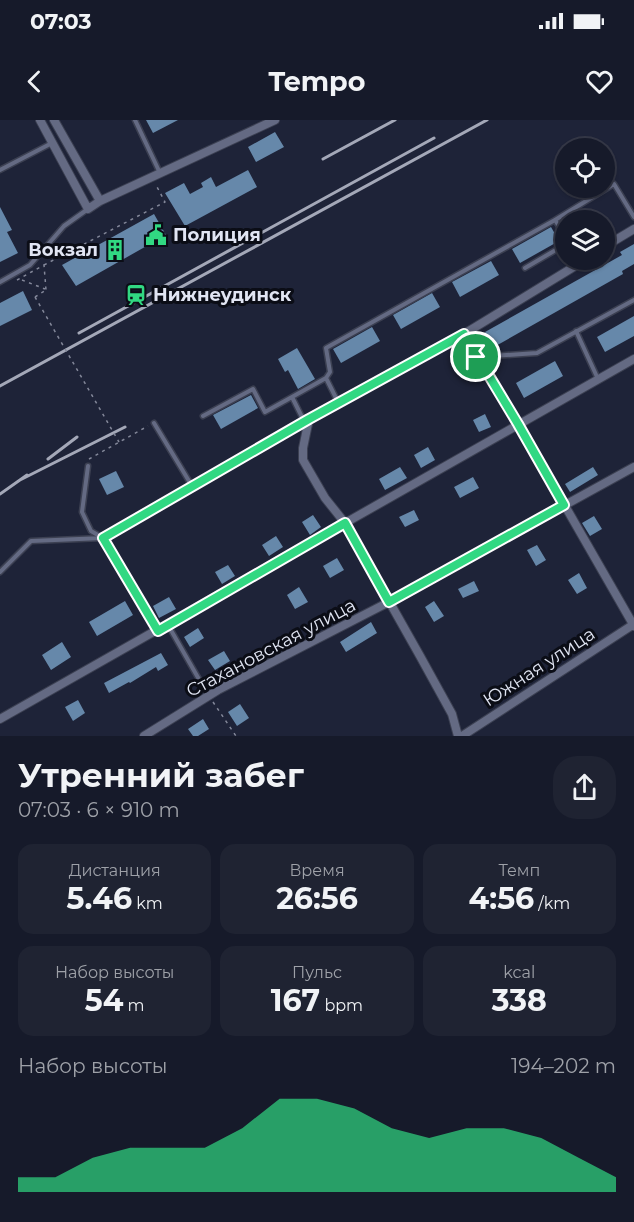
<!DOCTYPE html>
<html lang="ru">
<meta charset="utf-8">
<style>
body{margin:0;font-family:Montserrat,sans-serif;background:#1f2332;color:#f1f3f6;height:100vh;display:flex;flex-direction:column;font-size:22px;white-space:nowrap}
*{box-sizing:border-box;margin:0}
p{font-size:20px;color:#9ea1a8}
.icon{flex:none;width:33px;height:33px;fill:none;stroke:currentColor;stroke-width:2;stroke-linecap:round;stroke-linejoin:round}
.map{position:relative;height:616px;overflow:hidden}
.drawer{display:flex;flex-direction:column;background:#161a2a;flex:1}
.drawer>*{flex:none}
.tools{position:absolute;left:555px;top:18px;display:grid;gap:12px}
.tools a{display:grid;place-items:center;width:60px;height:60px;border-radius:50%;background:#161a2a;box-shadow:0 2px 4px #0004,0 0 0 2px #353847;font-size:30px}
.pin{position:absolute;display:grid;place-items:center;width:51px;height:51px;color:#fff;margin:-26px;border:3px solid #fff;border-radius:50%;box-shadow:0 2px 6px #0007}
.round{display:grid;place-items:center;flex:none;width:63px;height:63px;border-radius:24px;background:#1f2332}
.overview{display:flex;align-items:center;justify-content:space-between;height:102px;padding:0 18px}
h1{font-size:33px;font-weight:700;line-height:45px}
.figures{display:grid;grid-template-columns:repeat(3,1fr);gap:9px;height:102px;padding:6px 18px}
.figures div{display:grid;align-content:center;border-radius:15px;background:#1f2332;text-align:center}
.figures b{font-size:30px;font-weight:700}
.figures small{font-size:16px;font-weight:400}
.figures p{font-size:16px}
.chart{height:168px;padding:12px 18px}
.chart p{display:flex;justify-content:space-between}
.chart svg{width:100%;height:108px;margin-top:6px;fill:#31d882;opacity:.7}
.status{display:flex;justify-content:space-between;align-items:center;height:42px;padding:0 30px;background:#161a2a;direction:ltr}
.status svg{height:16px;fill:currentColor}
header{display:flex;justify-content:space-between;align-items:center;height:78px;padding:0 18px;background:#161a2a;font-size:27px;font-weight:700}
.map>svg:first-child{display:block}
.building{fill:#68a}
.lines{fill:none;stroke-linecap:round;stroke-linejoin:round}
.service-casing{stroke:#3c4052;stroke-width:7}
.minor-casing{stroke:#3c4052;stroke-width:10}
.path{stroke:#838799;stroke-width:1.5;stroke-dasharray:3 4.5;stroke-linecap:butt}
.service{stroke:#646a83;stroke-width:4}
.minor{stroke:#646a83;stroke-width:8}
.rail{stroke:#a4a8b8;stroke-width:3}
.path-bridge{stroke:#838799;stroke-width:1.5;stroke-dasharray:3 4.5;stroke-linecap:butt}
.route-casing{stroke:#fff;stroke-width:12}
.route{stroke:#31d882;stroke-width:8}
.labels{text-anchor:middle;stroke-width:6;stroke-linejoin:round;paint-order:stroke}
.poi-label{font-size:18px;font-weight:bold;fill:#e1e5f3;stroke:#0b0d16;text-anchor:start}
.street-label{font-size:18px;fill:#e1e5f3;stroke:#0b0d16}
</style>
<div class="status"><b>07:03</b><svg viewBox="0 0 49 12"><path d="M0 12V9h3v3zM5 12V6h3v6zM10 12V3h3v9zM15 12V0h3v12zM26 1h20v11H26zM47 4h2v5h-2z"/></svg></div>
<header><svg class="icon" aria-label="back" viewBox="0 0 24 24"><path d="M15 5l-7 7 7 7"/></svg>Tempo<svg class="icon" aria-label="heart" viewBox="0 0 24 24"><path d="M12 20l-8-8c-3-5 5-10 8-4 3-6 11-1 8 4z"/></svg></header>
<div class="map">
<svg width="634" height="616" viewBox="0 0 634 616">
<rect width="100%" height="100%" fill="#1e2338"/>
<!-- building -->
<path class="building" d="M 146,0 L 178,0 L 153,13 Z
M 275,12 L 284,27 L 256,42 L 248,27 Z
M 248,50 L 257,67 L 185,106 L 165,73 L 184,63 L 190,74 L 203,67 L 201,63 L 211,57 L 216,67 Z
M 0,87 L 12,110 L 7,112 L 18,133 L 0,142 Z
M 154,94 L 166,115 L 76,166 L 62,145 Z
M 551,107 L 559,121 L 520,143 L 512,129 Z
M 634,124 L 634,144 L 622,151 L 623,154 L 494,227 L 485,212 L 622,135 L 620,132 Z
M 491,141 L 499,155 L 460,177 L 452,162 Z
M 23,171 L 32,190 L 0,206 L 0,183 Z
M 432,173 L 440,187 L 401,209 L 393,195 Z
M 634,196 L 634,216 L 605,232 L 597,217 Z
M 372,207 L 380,221 L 341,243 L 333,229 Z
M 297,228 L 315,259 L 298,269 L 288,250 L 285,252 L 278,239 Z
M 555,241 L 563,256 L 524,278 L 516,263 Z
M 251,275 L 258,288 L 221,309 L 213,295 Z
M 485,294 L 491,307 L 479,312 L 473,300 Z
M 428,327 L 435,340 L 421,348 L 414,335 Z
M 400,347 L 407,358 L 385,370 L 379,359 Z
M 593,347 L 598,355 L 570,372 L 565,364 Z
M 116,351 L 124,367 L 107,375 L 99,359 Z
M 473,357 L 479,368 L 460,378 L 454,367 Z
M 414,390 L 419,400 L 405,407 L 399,397 Z
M 313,395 L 321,407 L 310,415 L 302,402 Z
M 594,396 L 602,409 L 590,416 L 582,403 Z
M 276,416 L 283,427 L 269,436 L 262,425 Z
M 537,425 L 546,440 L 536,446 L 527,430 Z
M 337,438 L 344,450 L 330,458 L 323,446 Z
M 228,445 L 235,456 L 222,464 L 215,452 Z
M 579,453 L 587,468 L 577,474 L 568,460 Z
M 474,461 L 479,471 L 463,478 L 458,469 Z
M 299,467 L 308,482 L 295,489 L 287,475 Z
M 169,477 L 176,489 L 159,498 L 153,486 Z
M 125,481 L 133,495 L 97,516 L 89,502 Z
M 434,481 L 444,496 L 434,502 L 425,487 Z
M 371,502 L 377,513 L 346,532 L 340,522 Z
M 198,508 L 204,518 L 190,527 L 184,517 Z
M 62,522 L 71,537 L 51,550 L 42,535 Z
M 224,531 L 230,541 L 215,550 L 208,540 Z
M 161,533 L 168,545 L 158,551 L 156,547 L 130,563 L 129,562 L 109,573 L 104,563 Z
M 78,580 L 85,593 L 73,601 L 65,587 Z
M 240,584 L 249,598 L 237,606 L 228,592 Z
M 203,599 L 209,609 L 198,616 L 193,616 L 188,609 Z"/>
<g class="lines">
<defs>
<path id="service" d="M 135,0 L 160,53
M 0,50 L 52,23
M 555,100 L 614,64 L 634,97
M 525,148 L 566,124
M 0,162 L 30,145 L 64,106 L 88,89
M 576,211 L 598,259
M 477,237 L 537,233 L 634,180
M 338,282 L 326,258 L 330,252 L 326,228 L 555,100 L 566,117
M 203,296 L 253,269 L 265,292 L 292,277
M 304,301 L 292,277 L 326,258
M 154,303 L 192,366
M 88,346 L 82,392 L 91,411 L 103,418 L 157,511
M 0,452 L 31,421 L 103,418
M 168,505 L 208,575"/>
<path id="minor" d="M 40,0 L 88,89 L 100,81 L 275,0
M 54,0 L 100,81
M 604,127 L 634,109
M 464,214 L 518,304 L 634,506
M 309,299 L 303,328 L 303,340 L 325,378 L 345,403 L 420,536 L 452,594 L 458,616
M 103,418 L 309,299 L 464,214 L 585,140
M 0,599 L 634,239
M 144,616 L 218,570 L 389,482 L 634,347
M 462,616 L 634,504"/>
</defs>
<!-- service casing -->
<use href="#service" class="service-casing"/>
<!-- minor casing -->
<use href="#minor" class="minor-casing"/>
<!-- path -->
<path class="path" d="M 44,145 L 165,82 L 156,65
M 17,160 L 44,145 L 46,170
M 22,160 L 45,169
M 35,177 L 46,170
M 89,339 L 148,306
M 213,582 L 236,616"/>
<!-- service -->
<use href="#service" class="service"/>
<!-- minor -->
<use href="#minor" class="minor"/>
<!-- rail -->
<path class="rail" d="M 323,39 L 395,0
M 79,213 L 434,18
M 0,266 L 487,0
M 48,339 L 77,317
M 20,360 L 125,307
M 0,374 L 27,355"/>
<!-- path-bridge -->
<path class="path-bridge" d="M 35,177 L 119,322"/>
</g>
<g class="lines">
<defs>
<path id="route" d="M 464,214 L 518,304 L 564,385 L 389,482 L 345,403 L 158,511 L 103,418 L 309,299 Z"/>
</defs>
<!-- route casing -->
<use href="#route" class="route-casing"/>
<!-- route -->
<use href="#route" class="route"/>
</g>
<!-- icons -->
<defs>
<symbol id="civic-bare" viewBox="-9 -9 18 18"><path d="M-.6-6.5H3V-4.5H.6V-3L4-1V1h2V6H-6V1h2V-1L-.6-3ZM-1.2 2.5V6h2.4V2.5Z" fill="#31d882" stroke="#0b0d16" stroke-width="2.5" paint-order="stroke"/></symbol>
<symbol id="building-bare" viewBox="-9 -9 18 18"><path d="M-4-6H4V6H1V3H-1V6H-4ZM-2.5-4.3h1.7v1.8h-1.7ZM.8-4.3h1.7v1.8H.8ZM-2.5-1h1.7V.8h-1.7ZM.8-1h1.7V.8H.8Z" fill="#31d882" stroke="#0b0d16" stroke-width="2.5" paint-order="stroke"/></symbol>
<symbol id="station-bare" viewBox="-9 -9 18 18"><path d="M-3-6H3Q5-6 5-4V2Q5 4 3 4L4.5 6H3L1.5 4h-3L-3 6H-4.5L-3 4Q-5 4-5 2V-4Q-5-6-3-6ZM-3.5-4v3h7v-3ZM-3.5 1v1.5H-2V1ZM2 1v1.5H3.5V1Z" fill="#31d882" stroke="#0b0d16" stroke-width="2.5" paint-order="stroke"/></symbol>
</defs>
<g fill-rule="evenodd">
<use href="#civic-bare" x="141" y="100" width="30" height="30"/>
<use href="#building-bare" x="100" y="115" width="30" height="30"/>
<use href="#station-bare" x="121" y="160" width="30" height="30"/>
</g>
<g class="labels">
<!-- poi labels -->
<g class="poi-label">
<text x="173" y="121">Полиция</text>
<text x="98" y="136" text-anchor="end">Вокзал</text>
<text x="153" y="181">Нижнеудинск</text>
</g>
<!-- street labels -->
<g class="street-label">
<text transform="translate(271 528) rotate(-28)" y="6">Стахановская улица</text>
<text transform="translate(539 547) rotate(-33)" y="6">Южная улица</text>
</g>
</g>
</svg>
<div class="tools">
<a><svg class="icon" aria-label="locate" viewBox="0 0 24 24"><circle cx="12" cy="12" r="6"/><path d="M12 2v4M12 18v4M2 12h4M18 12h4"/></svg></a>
<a><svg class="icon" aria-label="layers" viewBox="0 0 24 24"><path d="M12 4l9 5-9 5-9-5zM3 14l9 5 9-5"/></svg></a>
</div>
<div class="pin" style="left:476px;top:237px;background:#1e9e55"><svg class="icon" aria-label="arrive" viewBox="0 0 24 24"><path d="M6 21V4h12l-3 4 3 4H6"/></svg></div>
</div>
<section class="drawer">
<div class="overview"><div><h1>Утренний забег</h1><p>07:03 · 6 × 910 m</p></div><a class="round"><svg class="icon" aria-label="share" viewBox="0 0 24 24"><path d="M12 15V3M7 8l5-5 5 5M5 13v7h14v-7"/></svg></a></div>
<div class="figures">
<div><p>Дистанция</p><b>5.46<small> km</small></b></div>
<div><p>Время</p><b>26:56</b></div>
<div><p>Темп</p><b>4:56<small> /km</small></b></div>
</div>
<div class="figures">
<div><p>Набор высоты</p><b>54<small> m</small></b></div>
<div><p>Пульс</p><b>167<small> bpm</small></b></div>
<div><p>kcal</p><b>338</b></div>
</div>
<div class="chart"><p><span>Набор высоты</span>194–202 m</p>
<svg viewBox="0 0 160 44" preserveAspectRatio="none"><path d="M0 44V38L10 38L20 30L30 26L40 26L50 26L60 18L70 6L80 6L90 10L100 18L110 22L120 18L130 18L140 22L150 30L160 38V44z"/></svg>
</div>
</section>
